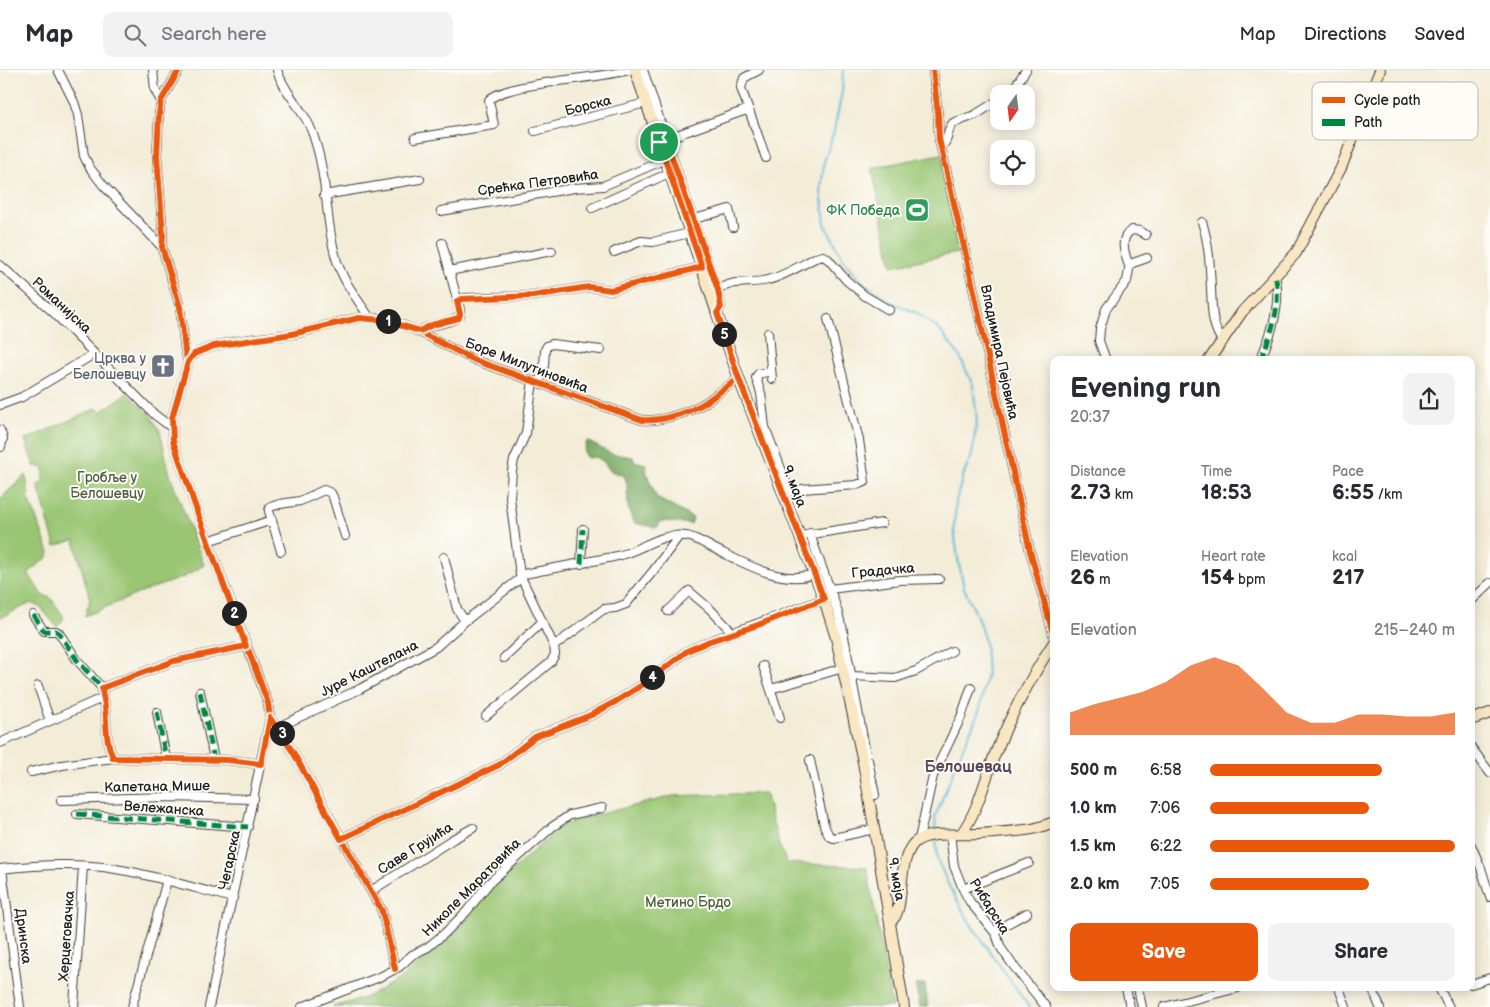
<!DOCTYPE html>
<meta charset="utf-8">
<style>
body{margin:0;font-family:"Balsamiq Sans",sans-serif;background:#f2f2f3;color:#2b2b33;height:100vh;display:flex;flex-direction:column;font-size:19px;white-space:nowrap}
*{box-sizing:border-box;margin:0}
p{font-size:16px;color:#7c7c81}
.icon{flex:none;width:28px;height:28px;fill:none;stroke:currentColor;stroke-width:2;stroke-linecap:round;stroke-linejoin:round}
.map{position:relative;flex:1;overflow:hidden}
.sheet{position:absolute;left:1050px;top:286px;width:425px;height:635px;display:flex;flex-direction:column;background:#fff;border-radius:10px;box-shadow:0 2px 12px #0003}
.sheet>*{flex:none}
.needle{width:32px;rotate:194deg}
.buttons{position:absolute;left:990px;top:15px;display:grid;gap:10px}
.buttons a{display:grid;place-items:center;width:45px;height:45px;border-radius:10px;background:#fff;box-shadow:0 2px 12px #0003;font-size:25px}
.pin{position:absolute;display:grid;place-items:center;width:42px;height:42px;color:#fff;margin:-21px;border:2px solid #fff;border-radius:50%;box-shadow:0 1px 5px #0007}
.km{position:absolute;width:25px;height:25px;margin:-12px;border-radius:50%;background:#222;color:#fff;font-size:14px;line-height:25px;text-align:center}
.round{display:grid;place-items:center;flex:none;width:52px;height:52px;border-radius:10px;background:#f2f2f3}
.summary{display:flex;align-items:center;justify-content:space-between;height:85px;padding:0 20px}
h1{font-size:28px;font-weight:700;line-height:38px}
.metrics{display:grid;grid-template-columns:repeat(3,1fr);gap:8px;height:85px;padding:5px 20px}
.metrics div{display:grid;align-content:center}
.metrics b{font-size:21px;font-weight:700}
.metrics small{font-size:14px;font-weight:400}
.metrics p{font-size:14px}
.chart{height:140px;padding:10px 20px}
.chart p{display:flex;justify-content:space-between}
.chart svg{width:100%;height:90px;margin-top:5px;fill:#ea580c;opacity:.7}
.button{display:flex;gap:10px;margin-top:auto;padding:10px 20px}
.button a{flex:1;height:58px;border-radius:10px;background:#ea580c;color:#fff;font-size:20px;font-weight:700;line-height:58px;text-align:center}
.button a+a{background:#f2f2f3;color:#2b2b33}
ul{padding:0 20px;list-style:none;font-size:16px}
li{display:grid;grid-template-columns:80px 60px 1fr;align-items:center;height:38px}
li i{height:12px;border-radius:6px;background:#ea580c}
header{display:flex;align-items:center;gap:30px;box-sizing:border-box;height:70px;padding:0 25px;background:#fff;border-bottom:1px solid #e1e1e2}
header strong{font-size:24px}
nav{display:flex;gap:28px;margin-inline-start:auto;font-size:18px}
.search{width:350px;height:45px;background:#f2f2f3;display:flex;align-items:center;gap:12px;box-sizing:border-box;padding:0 18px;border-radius:10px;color:#7c7c81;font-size:19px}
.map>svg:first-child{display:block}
.green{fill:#9ac673;stroke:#5b7148}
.forest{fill:#7bab65;stroke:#4c6440}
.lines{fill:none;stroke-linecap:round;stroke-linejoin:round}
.stream{stroke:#59b6d7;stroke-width:2}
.street-casing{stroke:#3c3b38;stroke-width:10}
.secondary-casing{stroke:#3c3b38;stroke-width:12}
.street{stroke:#fff;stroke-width:8}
.secondary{stroke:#f9e7c3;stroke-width:10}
.quiet{stroke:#00873e;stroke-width:5;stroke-dasharray:10 5;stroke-linecap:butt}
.cycleway-casing{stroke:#fdfcf7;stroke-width:9}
.cycleway{stroke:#e8590c;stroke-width:6}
.route-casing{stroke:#fff;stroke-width:10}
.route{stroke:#ea580c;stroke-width:6}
.labels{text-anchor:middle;stroke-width:4;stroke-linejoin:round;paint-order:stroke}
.street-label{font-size:14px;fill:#1c1c1c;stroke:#fdfcf7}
.leisure-label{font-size:14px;fill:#27864d;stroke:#fdfcf7;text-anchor:end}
.worship-label{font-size:14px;fill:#5b616d;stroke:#fdfcf7;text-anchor:end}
.park-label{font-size:14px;fill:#4e603f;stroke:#fdfcf7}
.quarter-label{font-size:16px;font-weight:bold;fill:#5a4656;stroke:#fdfcf7}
.key{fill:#fdfcf7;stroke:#bab9b5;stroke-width:1}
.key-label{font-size:14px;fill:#1c1c1c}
</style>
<header>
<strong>Map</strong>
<div class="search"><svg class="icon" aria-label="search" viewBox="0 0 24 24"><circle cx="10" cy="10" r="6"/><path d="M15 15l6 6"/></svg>Search here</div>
<nav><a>Map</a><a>Directions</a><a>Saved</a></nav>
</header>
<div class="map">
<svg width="1490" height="937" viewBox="0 0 1490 937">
<rect width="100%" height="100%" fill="#fdfcf7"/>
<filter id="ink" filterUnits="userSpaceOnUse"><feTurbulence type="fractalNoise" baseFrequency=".02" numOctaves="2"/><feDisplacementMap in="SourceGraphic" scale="10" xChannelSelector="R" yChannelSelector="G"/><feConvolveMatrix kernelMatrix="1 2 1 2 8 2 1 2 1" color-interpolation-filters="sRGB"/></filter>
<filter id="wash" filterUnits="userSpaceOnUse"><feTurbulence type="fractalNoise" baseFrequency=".0096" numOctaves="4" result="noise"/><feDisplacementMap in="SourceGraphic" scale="20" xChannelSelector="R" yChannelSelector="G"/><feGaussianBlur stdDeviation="1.12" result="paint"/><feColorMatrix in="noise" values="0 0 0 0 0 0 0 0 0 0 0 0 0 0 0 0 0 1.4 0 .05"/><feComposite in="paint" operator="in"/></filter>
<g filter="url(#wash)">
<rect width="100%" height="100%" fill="#f3ecd7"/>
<!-- green -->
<path class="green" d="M 941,84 L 962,182 L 892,196 L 872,98 Z
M 127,323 L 149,343 L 160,361 L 170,405 L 204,495 L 184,507 L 147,520 L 85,546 L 90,530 L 74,470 L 55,476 L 38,415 L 43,412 L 44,398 L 34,396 L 25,370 L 97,338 L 101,342 Z
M 26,405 L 29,429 L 49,482 L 48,487 L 28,503 L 42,525 L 51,528 L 63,546 L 63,550 L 57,557 L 41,538 L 31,533 L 0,548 L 0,429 Z
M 765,723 L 779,775 L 787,793 L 867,797 L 892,937 L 333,937 L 367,927 L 401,908 L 459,859 L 487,824 L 557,759 L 576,750 L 673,726 Z"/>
<!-- forest -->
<path class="forest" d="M 587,371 L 612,384 L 633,387 L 634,391 L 646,394 L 647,404 L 657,428 L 693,448 L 691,454 L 661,451 L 659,456 L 655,458 C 647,454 640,456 633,452 L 628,437 L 627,414 L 625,407 L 620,404 L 610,401 L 604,392 L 596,387 L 588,388 L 585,386 L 584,381 Z
M 925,914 L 928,937 L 920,937 L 915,915 Z"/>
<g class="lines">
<!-- stream -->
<path class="stream" d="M 843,0 L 842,22 L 834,61 L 824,92 L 821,120 L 825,154 L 843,189 L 861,211 L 888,231 L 915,242 L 938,258 L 959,285 L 973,315 L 977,350 L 972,385 L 963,406 L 956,431 L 954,460 L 958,489 L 964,518 L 977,546 L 985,572 L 987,604 L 979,642 L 962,680 L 935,747 L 936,762
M 936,769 L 937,789 L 951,820 L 972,856 L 1029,937"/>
</g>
</g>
<g filter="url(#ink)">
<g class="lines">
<defs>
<path id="street" d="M 58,0 L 74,32 L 78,45 L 84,86 L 90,98 L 103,115 L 162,177
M 153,0 L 155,20 L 161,31
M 179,0 L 161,31 L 159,44 L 157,86 L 163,165 L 162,177 L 180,237 L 185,281 L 188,292 L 172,348 L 173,371 L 199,447 L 268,633 L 270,648 L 293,682 L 382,841 L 395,899
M 277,0 C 282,17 293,28 302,43 C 309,52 313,63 316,74 C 328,111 325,151 336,188 C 342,210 357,229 370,248
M 643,0 L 717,220 L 721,237 L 717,243
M 759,0 L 744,8 L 741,18 L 766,88
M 933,0 L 938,45 L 939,69 L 968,194 L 1030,481 L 1054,567
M 1007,24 L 1016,15 L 1026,0
M 535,61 L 646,33
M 415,68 L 494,55 L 489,30 C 506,12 600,9 629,0
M 663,70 L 749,39
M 942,76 C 950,70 946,60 953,53 L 975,45 L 999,30
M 324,125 L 420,109
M 592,138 L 669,103
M 441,141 L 574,118 L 603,116 L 664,90
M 691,150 L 729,139 L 733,157
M 1202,152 C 1209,173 1210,196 1211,218 C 1212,237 1211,256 1223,272
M 614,182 L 641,171 L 653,172 L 689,163
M 0,195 L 52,241 L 155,345 L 171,357
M 1129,196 C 1125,184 1118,168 1132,160 L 1140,161 L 1146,165
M 449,201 L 552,181
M 717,220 C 737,208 748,215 768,210 C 784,206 800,196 815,188 L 823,186 L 828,189 L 846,210 L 865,226 L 889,240
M 457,231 L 465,228 L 533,226 L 589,217 L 611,220 L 701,197
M 420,261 C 432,252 449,255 460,246 L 460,240 L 442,173
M 768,263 L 772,309
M 1106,290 L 1099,271 L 1100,259 L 1106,239 L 1127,211 L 1130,194 L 1147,188
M 1260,290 C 1272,264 1282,233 1275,205
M 188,292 C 193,284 198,282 206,279 C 233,269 264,268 293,264 C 317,260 352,245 375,248 C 414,254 443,276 477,291 L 642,350 C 660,352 691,342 706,332 C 717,324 727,316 739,309
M 771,301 L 758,304 L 756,308 L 761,323 L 765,357 L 790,422
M 539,313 L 544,296 L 545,280 L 547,276 L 552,274 L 601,280
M 0,335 L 22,327 L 94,284
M 0,360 L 3,368 L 1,377
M 783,424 L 802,419 L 856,415 L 865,412 L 859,370 L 828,249
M 810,463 C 814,480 844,550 841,560
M 800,466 L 882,453
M 208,471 L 272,450
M 281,481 L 269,441 L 270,437 L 280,434 L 300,431 L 324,420 L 331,423 L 333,427 L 345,466
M 444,487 L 457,539 L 465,551 L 521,508
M 581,494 L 583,459
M 520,505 C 552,498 585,493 617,486 C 641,481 660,462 686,466 C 695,467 705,474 713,478 C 742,492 781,516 814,504
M 830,519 L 900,510 L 939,509
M 1471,531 L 1490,513
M 668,541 L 689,521 L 710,539 L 733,563
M 33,545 L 44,561 L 56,561 L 59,563 L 77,590 L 102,618 C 102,625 105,630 105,637 C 107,657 105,669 113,688
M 842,556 L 866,684
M 554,576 L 604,539 L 615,538 L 626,534 L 654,500 L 679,466
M 504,588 L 542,552
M 763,596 L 780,648
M 852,606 L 895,608 L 916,601 L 952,581
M 38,616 L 50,651
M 102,618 L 174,591 L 246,576
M 771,619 L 843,598
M 200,622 L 214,689
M 157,642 L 166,689
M 486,646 L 551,592 L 555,584 L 554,576 L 520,505 L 510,428 L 512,401 L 514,390 L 526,363 L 533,311
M 278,657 L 360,619 L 436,577 L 465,551
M 0,673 L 102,628
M 1471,677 L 1490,703
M 810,690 L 824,755 L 829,766 L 834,768 L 874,759
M 868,690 L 875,725
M 31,702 L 62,695 L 113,688 L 228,690 L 261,694
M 61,730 L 167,727 L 254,729
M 77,744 L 248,757
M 950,764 L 954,796 L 963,819 L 970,832 L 996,864 L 1001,878 L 1012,894 L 1046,937
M 341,769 L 499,695 L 535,667 L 591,645 L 615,632 L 647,612 L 687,581 L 710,571 L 824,529
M 919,769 L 933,706 L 961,647 L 971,618
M 1471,775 L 1481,798 L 1490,827
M 0,799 C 34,795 69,793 103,797 C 147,803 190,817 233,828
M 2,799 L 20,937
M 963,819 L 1029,793
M 371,821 L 453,769 L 473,758
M 994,861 L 1027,843
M 1471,914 L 1490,908
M 1126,918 L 1130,937
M 1138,918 L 1142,937
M 1339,918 L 1346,937
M 1372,918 L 1380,937
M 1439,918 L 1449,937
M 74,937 L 83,796
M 132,937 L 167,810
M 209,937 L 270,648
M 302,937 L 382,906 L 399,897 L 412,885 L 428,877 L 445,863 L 467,841 L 489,813 L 552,757 L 570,745 L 602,738
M 1164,937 L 1238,918"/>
<path id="secondary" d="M 635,0 L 739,309 L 824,529 L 836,568 L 863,692 L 904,937
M 1209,290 L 1242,242 L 1296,183 L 1341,98 L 1380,0
M 1471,650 L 1490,643
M 961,764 C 978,741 985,710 995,684 C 1011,644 1031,607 1054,572
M 891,851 C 906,842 896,792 914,773 C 926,761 963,765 978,764 C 996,763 1014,762 1032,759 C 1039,758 1046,755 1054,752"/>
</defs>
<!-- street casing -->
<use href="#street" class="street-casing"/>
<!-- secondary casing -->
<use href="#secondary" class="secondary-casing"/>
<!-- street -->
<use href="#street" class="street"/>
<!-- secondary -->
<use href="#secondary" class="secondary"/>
<!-- quiet -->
<path class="quiet" d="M 1260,290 C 1272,264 1282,233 1275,205
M 581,494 L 583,459
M 33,545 L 44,561 L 56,561 L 59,563 L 77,590 L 102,618
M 200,622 L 214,689
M 157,642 L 166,689
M 77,744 L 248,757"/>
<defs>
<path id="cycleway" d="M 179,0 L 161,31 L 159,44 L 157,86 L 163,165 L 162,177 L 180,237 L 185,281 L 188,292 L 172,348 L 173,371 L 199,447 L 268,633 L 270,648 L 293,682 L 382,841 L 395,899
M 933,0 L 938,45 L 939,69 L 968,194 L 1030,481 L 1054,567
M 188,292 C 193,284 198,282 206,279 C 233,269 264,268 293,264 C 317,260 352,245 375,248 C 414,254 443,276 477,291 L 642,350 C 660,352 691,342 706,332 C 717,324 727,316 739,309"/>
</defs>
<!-- cycleway casing -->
<use href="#cycleway" class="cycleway-casing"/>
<!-- cycleway -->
<use href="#cycleway" class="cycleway"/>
</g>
</g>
<g class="lines" filter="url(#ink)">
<defs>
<path id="route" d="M 666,70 L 718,220 L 721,237 L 717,243 L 739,309 L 824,529 L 758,555 L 710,571 L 687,581 L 647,612 L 615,632 L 591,645 L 535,667 L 499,695 L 341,769 L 293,682 L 270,648 L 261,694 L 228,690 L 113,688 C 105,669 107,657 105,637 C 105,630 102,625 102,618 L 174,591 L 246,576 L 199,447 L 173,371 L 172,348 L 188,292 L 194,284 L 214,276 L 292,264 L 359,248 L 382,250 L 420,261 L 432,255 L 459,248 L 460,244 L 457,231 L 462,229 L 533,226 L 589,217 L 611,220 L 702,197 L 659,72 Z"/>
</defs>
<!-- route casing -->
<use href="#route" class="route-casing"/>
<!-- route -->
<use href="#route" class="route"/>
</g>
<!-- icons -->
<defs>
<symbol id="stadium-square" viewBox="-11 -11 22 22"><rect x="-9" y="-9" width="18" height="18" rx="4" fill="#2e9e5b" stroke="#fdfcf7"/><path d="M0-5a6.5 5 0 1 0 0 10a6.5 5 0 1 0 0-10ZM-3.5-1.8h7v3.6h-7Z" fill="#fff"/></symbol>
<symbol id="church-square" viewBox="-11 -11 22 22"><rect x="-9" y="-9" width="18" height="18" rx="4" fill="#6b7280" stroke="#fdfcf7"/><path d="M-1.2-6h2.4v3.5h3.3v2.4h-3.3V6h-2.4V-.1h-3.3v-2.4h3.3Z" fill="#fff"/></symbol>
</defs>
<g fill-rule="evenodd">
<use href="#stadium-square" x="903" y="126" width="28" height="28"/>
<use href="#church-square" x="149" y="282" width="28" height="28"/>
</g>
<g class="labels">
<!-- street labels -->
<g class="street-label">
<text transform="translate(588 35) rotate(-14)" y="5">Борска</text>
<text transform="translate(538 112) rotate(-8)" y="5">Срећка Петровића</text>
<text transform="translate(62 235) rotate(43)" y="5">Романијска</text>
<text transform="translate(1000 282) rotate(78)" y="5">Владимира Пејовића</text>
<text transform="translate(527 295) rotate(21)" y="5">Боре Милутиновића</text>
<text transform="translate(795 416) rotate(69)" y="5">9. маја</text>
<text transform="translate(883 500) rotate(-5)" y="5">Градачка</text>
<text transform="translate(369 598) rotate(-27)" y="5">Јуре Каштелана</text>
<text transform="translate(157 716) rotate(-1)" y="5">Капетана Мише</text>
<text transform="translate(164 738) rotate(4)" y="5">Вележанска</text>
<text transform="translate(415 778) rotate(-32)" y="5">Саве Грујића</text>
<text transform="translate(229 790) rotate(-78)" y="5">Чегарска</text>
<text transform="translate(897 809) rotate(80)" y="5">9. маја</text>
<text transform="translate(471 817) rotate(-45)" y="5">Николе Маратовића</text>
<text transform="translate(990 836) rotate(58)" y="5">Рибарска</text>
<text transform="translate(24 866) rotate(83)" y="5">Дринска</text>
<text transform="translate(66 866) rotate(-86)" y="5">Херцеговачка</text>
</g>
<!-- leisure labels -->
<g class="leisure-label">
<text x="900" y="145">ФК Победа</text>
</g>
<!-- worship labels -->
<g class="worship-label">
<text x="146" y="293">Црква у<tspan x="146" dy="16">Белошевцу</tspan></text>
</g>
<!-- park labels -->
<g class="park-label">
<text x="107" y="412">Гробље у<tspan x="107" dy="16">Белошевцу</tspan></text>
<text x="688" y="837">Метино Брдо</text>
</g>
<!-- quarter labels -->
<g class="quarter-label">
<text x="968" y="702">Белошевац</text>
</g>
</g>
<!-- legend -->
<rect x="1312" y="12" width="166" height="58" rx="8" class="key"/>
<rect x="1322" y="27" width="23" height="6" fill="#e8590c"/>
<rect x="1322" y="49" width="23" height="7" fill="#00873e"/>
<g class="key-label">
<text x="1354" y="35">Cycle path</text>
<text x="1354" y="57">Path</text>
</g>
</svg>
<div class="buttons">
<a><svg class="needle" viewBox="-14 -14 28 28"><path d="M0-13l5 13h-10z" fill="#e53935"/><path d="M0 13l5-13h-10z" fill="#7c7c81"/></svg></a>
<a><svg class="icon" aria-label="locate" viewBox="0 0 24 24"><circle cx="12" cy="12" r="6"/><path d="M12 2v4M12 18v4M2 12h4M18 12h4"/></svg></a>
</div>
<div class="pin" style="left:659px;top:72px;background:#1e9e55"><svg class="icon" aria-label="arrive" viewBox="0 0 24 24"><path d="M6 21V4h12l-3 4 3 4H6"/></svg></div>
<b class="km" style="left:388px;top:251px">1</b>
<b class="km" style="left:234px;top:543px">2</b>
<b class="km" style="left:282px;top:663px">3</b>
<b class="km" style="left:652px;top:607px">4</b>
<b class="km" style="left:724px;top:264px">5</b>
<section class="sheet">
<div class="summary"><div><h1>Evening run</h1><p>20:37</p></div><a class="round"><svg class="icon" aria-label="share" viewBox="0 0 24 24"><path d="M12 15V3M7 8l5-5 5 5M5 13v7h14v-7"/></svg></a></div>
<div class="metrics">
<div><p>Distance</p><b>2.73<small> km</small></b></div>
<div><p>Time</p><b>18:53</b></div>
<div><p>Pace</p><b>6:55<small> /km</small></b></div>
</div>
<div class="metrics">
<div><p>Elevation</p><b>26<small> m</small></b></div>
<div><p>Heart rate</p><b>154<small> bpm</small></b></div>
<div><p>kcal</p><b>217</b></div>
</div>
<div class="chart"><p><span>Elevation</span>215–240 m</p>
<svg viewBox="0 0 160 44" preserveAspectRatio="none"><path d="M0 44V33L10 29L20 26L30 23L40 18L50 10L60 6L70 10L80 21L90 33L100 38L110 38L120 34L130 34L140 35L150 35L160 33V44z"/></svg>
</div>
<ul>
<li><b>500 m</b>6:58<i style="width:70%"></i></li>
<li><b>1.0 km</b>7:06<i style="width:65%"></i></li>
<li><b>1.5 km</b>6:22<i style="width:100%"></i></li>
<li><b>2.0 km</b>7:05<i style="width:65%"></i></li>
</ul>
<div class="button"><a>Save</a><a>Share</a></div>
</section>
</div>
